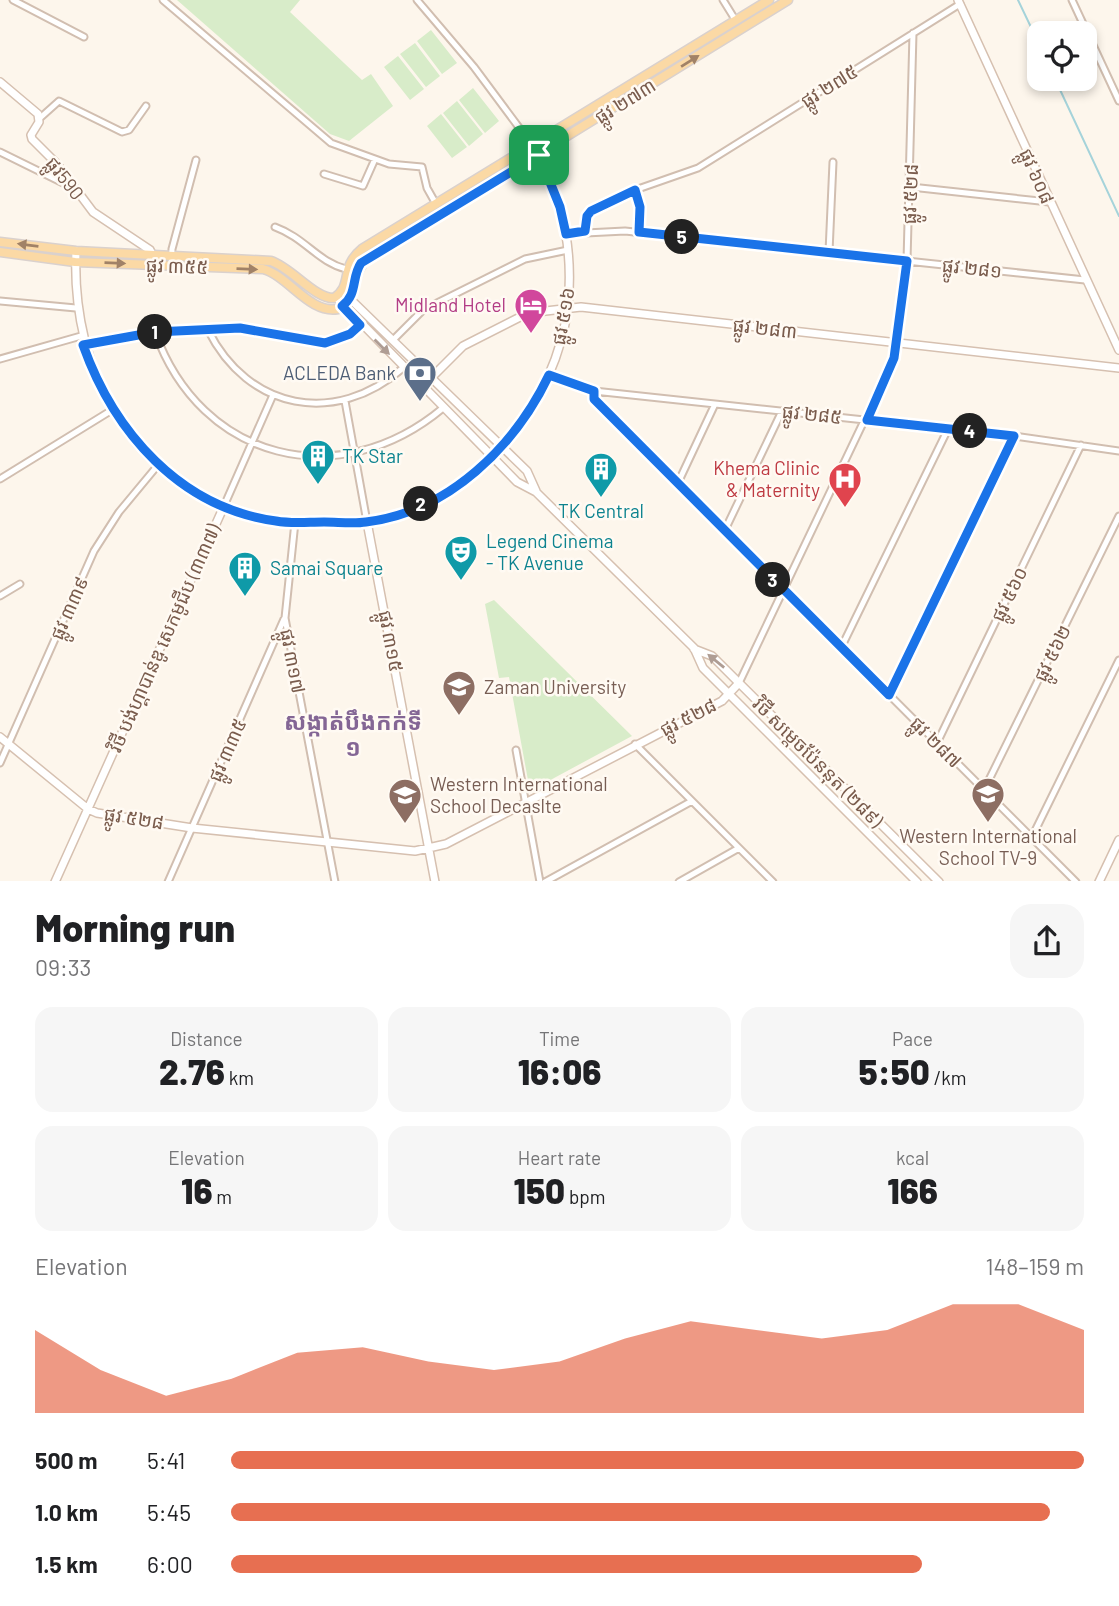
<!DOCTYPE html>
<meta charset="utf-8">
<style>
body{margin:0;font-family:Barlow,"Noto Sans Khmer",sans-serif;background:#f6f6f6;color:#202124;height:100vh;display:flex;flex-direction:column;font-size:26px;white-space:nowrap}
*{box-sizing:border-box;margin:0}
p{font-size:23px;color:#757577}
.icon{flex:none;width:38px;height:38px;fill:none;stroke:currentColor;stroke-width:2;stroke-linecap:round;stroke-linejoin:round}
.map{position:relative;height:881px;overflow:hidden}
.side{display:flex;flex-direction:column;background:#fff;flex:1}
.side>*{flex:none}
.controls{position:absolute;left:1027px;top:21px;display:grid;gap:14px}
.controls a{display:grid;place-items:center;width:70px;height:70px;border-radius:14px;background:#fff;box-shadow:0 4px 10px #0003;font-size:35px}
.pin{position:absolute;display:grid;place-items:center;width:60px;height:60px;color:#fff;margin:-30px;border-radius:14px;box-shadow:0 4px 10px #0006}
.km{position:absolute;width:35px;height:35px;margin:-18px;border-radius:50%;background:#222;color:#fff;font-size:19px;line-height:35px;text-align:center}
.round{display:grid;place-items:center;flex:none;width:74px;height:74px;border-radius:21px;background:#f6f6f6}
.headline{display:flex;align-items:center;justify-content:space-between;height:119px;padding:0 35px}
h1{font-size:38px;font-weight:800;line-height:52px}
.figures{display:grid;grid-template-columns:repeat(3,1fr);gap:10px;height:119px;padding:7px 35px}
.figures div{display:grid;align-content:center;border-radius:18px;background:#f6f6f6;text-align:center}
.figures b{font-size:35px;font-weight:800}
.figures small{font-size:19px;font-weight:400}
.figures p{font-size:19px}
.chart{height:196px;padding:14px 35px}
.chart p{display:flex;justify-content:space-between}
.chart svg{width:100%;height:126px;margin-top:7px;fill:#e76f51;opacity:.7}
ul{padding:0 35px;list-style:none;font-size:23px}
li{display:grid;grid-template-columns:112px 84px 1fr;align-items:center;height:52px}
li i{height:18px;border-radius:9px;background:#e76f51}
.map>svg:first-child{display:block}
.green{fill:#d8ecc9}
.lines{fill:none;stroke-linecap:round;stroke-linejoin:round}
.stream{stroke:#a5d3da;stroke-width:2}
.street-casing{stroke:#d1beb0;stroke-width:9}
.secondary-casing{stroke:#d6c0b0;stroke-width:10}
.primary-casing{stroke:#dad1cd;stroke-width:11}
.street{stroke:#fff;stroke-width:5}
.secondary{stroke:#fff;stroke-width:7}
.primary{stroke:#fbd9a5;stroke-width:8}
.oneway{fill:#a18267}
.oneway2{fill:#af9d94}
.route-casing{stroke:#fff;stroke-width:14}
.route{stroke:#1a73e8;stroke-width:9}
.labels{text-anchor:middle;stroke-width:5;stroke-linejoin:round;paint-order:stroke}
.street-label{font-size:19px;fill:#7a5c4d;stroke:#fffaf3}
.hotel-label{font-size:19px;fill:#b23c85;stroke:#fffaf3;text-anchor:end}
.service-label{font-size:19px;fill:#4e5e75;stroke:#fffaf3;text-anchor:end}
.culture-label{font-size:19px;fill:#0d838f;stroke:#fffaf3;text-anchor:start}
.health-label{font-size:19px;fill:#be3a42;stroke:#fffaf3;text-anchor:end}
.education-label{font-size:19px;fill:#785e54;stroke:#fffaf3;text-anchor:start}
.quarter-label{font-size:23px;font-weight:bold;fill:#846695;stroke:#fffaf3}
</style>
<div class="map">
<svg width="1119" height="882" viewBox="0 0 1119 882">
<rect width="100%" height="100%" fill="#fdf6ec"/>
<!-- green -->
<path class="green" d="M 177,0 L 300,0 L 290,12 L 362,80 L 371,74 L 393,106 L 349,141 L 330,134 Z
M 431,30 L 457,63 L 442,74 L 417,41 Z
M 415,43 L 440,76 L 426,87 L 400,54 Z
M 398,56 L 424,89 L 410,100 L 384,67 Z
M 473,88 L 499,121 L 485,133 L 459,100 Z
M 457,101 L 483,134 L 469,146 L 443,113 Z
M 441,114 L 467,147 L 452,158 L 427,126 Z
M 494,600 L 632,736 L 530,791 L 509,677 L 499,678 L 485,604 Z"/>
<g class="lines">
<!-- stream -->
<path class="stream" d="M 1018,0 L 1040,46
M 1055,79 L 1119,216"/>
<defs>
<path id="street" d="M 13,0 L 84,37
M 163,0 L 331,143 L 389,164 L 422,167 L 427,188 L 436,204
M 417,0 L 474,67 L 532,145
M 723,0 L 736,21
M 1072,0 L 1119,101
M 40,118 L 59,101 L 122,132 L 129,130 L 146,106
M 0,152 L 65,184 L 69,183
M 324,174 L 363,186 L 375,159
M 911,187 L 1049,202
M 275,227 C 305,238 318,262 346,269
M 585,231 L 587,216 L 591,211 L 635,190
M 639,232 L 640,207 L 635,190 L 698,168 L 960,4
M 566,234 L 625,231 L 1085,280
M 829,252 L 833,162
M 171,266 L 172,249 L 196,160
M 0,301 L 76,308
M 208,330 C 248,410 335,427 403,368
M 155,332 C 201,461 339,495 443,408
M 394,339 L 423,310 L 525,259 L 568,250
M 83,345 L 155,332 L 240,328 L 325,343 L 350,334 L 360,325
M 0,359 L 81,336
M 549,375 L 594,391 L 1014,436 L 1119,451
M 594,391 L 594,399 L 1076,882
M 345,401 L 367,522
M 0,479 L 112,410
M 677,485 L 715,404
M 224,506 L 273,395
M 295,522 L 285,618 L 335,882
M 724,532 L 782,411
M 0,596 L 20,584
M 841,648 L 948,429
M 739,683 L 894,358 L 907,261 L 913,33
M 889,695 L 1014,436
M 937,743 L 1081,445
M 635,744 L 773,882
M 516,750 L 540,882
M 0,763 L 94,551 L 119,512 L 158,465
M 984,790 L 1119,516
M 1032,837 L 1119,660
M 168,882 L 284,619
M 545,882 L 692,801
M 679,882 L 739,848"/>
<path id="secondary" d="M 958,0 L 1119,350
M 0,82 L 38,114 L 39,122 L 31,135 L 32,139 L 57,164 L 93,212 L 150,250 L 154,258
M 76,251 C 71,373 132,484 256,518 C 278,524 302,522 325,522 C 338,522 353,524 367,522 C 466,508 546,419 565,324 C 576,265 566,197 533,146
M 342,291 L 527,471 L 536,491
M 336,297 L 517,482 L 536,492 L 694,648 L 703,668 L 917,882
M 432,377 L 463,346 L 528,313 L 581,307 L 1119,368
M 367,522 L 435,882
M 694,649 L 712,656 L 939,882
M 0,737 L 88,809 L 97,813 L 192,828 L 415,851 L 446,844 L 722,701 L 739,683
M 55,882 L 224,506
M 1099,882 L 1119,840"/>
<path id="primary" d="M 0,242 L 76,251 L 271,261 C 292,268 315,299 334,298 C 354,285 339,268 362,249 L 769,0
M 0,252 L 75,262 L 263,269 C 289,276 309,314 338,309 C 361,297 349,272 369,258 L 788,0"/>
</defs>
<!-- street casing -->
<use href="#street" class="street-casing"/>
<!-- secondary casing -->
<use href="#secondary" class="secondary-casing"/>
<!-- primary casing -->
<use href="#primary" class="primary-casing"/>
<!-- street -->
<use href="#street" class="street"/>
<!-- secondary -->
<use href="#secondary" class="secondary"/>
<!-- primary -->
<use href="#primary" class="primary"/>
</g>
<!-- one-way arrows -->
<defs><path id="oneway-solid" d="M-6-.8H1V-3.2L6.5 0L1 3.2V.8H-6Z" transform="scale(1.75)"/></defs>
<g class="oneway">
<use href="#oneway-solid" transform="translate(690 61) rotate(-32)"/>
<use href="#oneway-solid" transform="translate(28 245) rotate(-173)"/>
<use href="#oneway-solid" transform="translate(115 263) rotate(2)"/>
<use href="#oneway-solid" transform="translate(247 269) rotate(2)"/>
</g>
<g class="oneway2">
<use href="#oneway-solid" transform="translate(382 347) rotate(45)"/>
<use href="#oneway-solid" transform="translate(716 661) rotate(-141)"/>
</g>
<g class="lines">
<defs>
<path id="route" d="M 539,155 L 560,207 L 566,234 L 585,231 L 587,216 L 591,211 L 635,190 L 640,207 L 639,232 L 907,261 L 894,358 L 867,420 L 1014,436 L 889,695 L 594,399 L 594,391 L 549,375 C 515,446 449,512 366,522 C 353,524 338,522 324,522 C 308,522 292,524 276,521 C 180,508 114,432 83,345 L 155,332 L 240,328 L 325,343 L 350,334 L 360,325 L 342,306 C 358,294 351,278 361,263 Z"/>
</defs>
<!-- route casing -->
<use href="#route" class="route-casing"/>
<!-- route -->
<use href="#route" class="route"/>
</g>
<!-- icons -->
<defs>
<symbol id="hotel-pin" viewBox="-11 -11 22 30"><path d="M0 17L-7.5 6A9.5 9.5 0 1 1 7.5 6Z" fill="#d1479c" stroke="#fffaf3"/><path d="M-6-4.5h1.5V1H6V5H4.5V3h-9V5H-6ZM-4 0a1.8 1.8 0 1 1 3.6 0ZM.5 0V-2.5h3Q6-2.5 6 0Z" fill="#fff"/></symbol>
<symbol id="bank-pin" viewBox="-11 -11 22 30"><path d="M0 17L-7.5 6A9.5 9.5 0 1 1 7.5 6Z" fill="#5c6f8a" stroke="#fffaf3"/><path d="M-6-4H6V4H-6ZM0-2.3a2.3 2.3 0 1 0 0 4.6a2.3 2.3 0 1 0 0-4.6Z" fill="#fff"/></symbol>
<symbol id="building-pin" viewBox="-11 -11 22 30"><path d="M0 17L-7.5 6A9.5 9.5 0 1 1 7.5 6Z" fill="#0f9aa8" stroke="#fffaf3"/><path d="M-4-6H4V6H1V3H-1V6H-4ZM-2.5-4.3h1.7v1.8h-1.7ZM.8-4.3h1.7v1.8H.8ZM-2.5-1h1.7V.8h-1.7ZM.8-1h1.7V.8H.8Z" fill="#fff"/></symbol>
<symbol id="hospital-pin" viewBox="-11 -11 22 30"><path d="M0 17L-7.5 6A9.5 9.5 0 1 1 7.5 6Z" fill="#e0444e" stroke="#fffaf3"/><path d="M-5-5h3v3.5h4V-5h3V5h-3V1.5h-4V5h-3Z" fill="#fff"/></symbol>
<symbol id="theatre-pin" viewBox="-11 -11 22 30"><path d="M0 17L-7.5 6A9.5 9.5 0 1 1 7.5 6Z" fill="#0f9aa8" stroke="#fffaf3"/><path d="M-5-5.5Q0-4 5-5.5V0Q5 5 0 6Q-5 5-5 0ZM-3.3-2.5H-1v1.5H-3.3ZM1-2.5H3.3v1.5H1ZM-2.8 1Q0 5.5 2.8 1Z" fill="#fff"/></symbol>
<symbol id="university-pin" viewBox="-11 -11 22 30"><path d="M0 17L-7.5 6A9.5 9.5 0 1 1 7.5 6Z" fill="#8d6e63" stroke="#fffaf3"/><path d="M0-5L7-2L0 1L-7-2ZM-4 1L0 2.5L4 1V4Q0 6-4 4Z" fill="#fff"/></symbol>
<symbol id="school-pin" viewBox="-11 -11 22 30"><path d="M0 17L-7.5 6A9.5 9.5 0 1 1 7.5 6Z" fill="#8d6e63" stroke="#fffaf3"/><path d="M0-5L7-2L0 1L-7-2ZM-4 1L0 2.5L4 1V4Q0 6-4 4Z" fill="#fff"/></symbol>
</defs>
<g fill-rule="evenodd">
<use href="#hotel-pin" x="512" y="286" width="38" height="52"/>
<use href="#bank-pin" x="401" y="354" width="38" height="52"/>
<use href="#building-pin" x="299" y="437" width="38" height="52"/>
<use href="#building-pin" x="582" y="450" width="38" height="52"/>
<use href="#hospital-pin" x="826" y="460" width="38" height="52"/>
<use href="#theatre-pin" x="442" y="533" width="38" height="52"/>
<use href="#building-pin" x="226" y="549" width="38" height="52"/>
<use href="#university-pin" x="440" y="668" width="38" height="52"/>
<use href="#school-pin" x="969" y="775" width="38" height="52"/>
<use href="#school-pin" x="386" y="776" width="38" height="52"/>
</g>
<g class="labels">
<!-- street labels -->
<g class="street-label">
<text transform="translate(829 86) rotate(-32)" y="7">ផ្លូវ ២៧៥</text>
<text transform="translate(625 101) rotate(-32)" y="7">ផ្លូវ ២៧៣</text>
<text transform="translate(1037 176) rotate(66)" y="7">ផ្លូវ ៦០៨</text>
<text transform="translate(65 178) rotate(52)" y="7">ផ្លូវ590</text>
<text transform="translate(910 194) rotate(-88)" y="7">ផ្លូវ ៥២៨</text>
<text transform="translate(177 266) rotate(2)" y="7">ផ្លូវ ៣៥៥</text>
<text transform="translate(972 268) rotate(6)" y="7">ផ្លូវ ២៨១</text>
<text transform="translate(563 316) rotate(-80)" y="7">ផ្លូវ ៥១៦</text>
<text transform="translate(765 328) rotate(6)" y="7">ផ្លូវ ២៨៣</text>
<text transform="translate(812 414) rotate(6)" y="7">ផ្លូវ ២៨៥</text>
<text transform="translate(1009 594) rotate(-64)" y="7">ផ្លូវ ៥៦០</text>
<text transform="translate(69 608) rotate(-66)" y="7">ផ្លូវ ៣៣៩</text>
<text transform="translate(164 638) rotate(-66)" y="7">វិថី បង់ហ្គាបាន់ឌូ សេកមូជីប (៣៣៧)</text>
<text transform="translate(391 641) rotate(79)" y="7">ផ្លូវ ៣១៥</text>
<text transform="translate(1052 653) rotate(-64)" y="7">ផ្លូវ ៥៦២</text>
<text transform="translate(293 661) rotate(79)" y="7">ផ្លូវ ៣១៧</text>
<text transform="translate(688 717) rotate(-27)" y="7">ផ្លូវ ៥២៨</text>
<text transform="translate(936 742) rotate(45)" y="7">ផ្លូវ ២៨៧</text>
<text transform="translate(227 750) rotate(-66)" y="7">ផ្លូវ ៣៣៥</text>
<text transform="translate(818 762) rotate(45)" y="7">វិថី សម្តេចប៉ែននុត (២៨៩)</text>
<text transform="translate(134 818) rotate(9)" y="7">ផ្លូវ ៥២៨</text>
</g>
<!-- hotel labels -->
<g class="hotel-label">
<text x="506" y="312">Midland Hotel</text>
</g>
<!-- service labels -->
<g class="service-label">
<text x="396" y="380">ACLEDA Bank</text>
</g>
<!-- culture labels -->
<g class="culture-label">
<text x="342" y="463">TK Star</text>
<text x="601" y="518" text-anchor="middle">TK Central</text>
<text x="486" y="548">Legend Cinema<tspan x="486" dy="22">- TK Avenue</tspan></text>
<text x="270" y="575">Samai Square</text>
</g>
<!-- health labels -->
<g class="health-label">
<text x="820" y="475">Khema Clinic<tspan x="820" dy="22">&amp; Maternity</tspan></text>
</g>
<!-- education labels -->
<g class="education-label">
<text x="484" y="694">Zaman University</text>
<text x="430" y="791">Western International<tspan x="430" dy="22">School Decaslte</tspan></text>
<text x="988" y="843" text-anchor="middle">Western International<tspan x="988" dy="22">School TV-9</tspan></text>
</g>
<!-- quarter labels -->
<g class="quarter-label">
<text x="353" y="730">សង្កាត់បឹងកក់ទី<tspan x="353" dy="26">១</tspan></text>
</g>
</g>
</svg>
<div class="controls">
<a><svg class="icon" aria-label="locate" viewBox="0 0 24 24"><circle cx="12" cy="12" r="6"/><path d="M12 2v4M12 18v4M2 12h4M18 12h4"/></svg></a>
</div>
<div class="pin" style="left:539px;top:155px;background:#1e9e55"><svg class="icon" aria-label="arrive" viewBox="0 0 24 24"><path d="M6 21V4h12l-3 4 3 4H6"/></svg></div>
<b class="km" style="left:155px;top:332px">1</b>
<b class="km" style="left:421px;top:504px">2</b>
<b class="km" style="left:773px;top:580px">3</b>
<b class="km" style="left:970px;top:431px">4</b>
<b class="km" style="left:682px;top:237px">5</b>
</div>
<section class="side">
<div class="headline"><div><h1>Morning run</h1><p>09:33</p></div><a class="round"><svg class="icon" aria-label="share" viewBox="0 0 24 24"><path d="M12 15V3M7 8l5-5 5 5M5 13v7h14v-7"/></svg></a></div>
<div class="figures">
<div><p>Distance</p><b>2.76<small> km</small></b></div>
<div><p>Time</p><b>16:06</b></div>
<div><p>Pace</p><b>5:50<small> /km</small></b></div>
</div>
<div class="figures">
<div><p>Elevation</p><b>16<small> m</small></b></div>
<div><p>Heart rate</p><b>150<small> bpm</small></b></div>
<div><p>kcal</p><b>166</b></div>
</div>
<div class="chart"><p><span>Elevation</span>148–159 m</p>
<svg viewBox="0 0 160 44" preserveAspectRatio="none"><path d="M0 44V15L10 29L20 38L30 32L40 23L50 21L60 26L70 29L80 26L90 18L100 12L110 15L120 18L130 15L140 6L150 6L160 15V44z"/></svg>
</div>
<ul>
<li><b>500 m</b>5:41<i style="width:100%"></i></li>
<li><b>1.0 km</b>5:45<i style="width:96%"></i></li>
<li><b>1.5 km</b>6:00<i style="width:81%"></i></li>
</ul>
</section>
